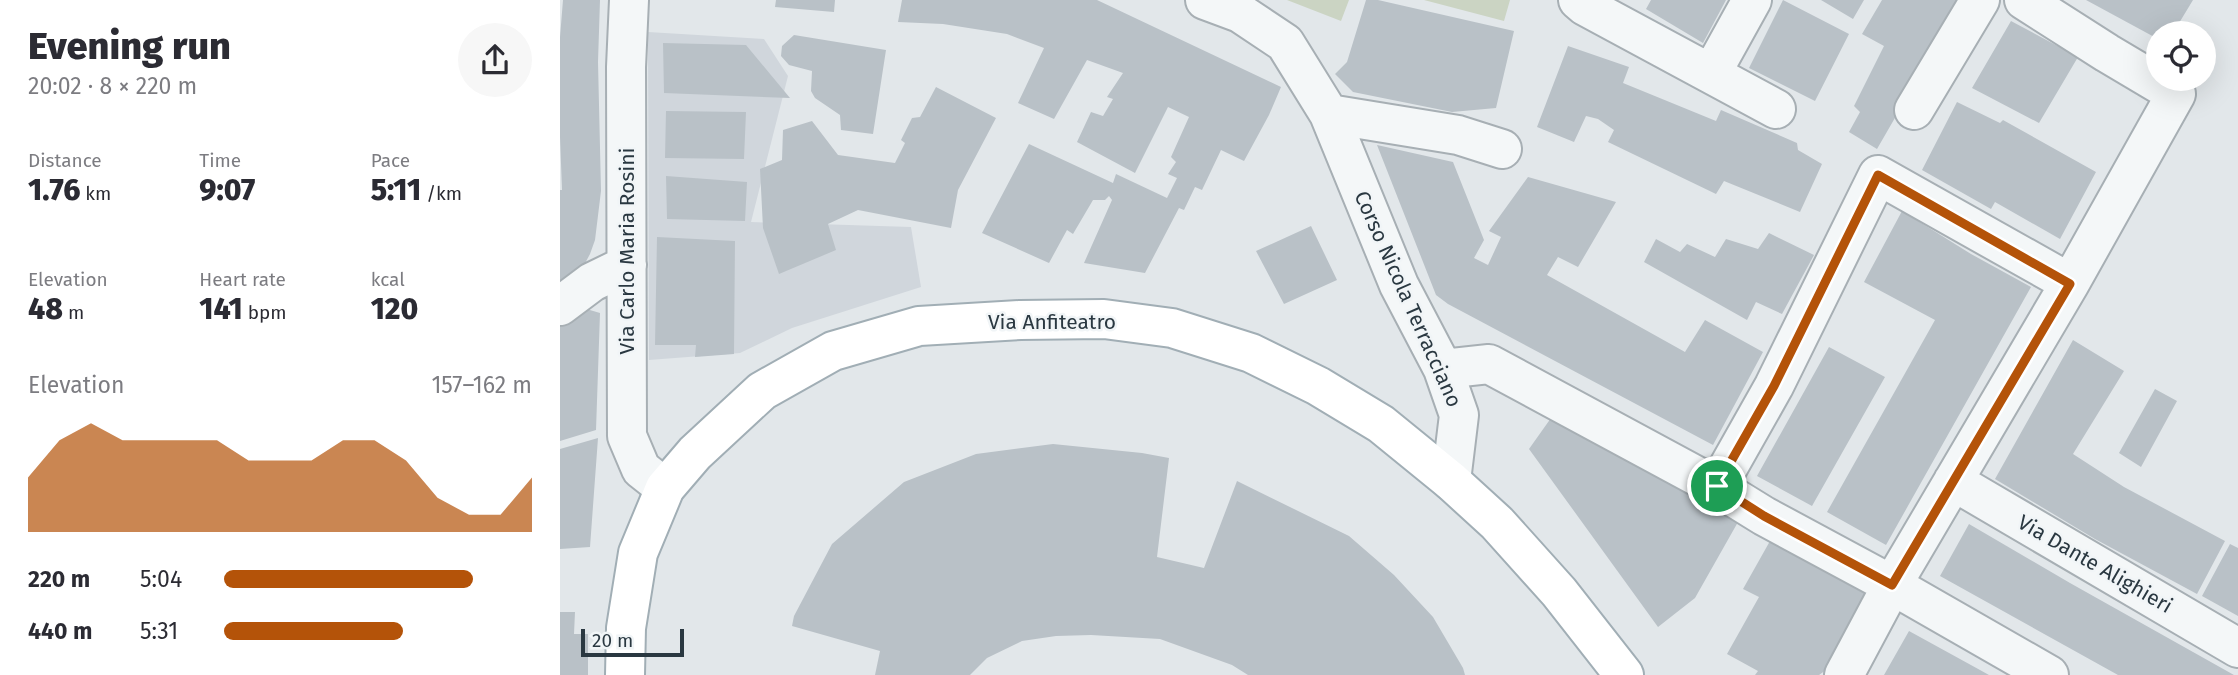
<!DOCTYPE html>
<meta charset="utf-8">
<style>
body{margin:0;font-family:"Fira Sans",sans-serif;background:#f7f7f7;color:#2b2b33;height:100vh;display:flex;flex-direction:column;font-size:26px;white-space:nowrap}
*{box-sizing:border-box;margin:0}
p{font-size:23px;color:#7c7c81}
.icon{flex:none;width:38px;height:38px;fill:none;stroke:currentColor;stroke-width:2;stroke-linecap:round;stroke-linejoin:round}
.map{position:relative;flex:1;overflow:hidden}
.side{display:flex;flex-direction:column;background:#fff;width:560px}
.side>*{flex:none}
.tools{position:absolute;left:1586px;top:21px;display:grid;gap:14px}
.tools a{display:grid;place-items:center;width:70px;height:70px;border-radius:50%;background:#fff;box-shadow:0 7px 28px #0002;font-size:35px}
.scale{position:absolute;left:21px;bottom:18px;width:103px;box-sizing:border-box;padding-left:7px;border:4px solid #2a3841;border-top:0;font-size:19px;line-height:24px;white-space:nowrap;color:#2a3841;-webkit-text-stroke:5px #f1f5f7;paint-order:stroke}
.pin{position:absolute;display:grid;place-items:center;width:60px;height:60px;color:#fff;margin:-30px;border:4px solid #fff;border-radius:50%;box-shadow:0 2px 7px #0007}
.round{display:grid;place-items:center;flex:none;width:74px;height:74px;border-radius:37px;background:#f7f7f7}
.overview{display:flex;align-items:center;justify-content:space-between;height:119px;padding:0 28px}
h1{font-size:38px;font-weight:800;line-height:52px}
.stats{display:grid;grid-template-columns:repeat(3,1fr);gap:10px;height:119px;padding:7px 28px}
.stats div{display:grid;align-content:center}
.stats b{font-size:30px;font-weight:800}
.stats small{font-size:19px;font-weight:400}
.stats p{font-size:19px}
.chart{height:196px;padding:14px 28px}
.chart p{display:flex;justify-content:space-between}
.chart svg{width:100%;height:126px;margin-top:7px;fill:#b45309;opacity:.7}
ul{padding:0 28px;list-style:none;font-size:23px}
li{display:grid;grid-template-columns:112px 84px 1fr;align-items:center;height:52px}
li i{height:18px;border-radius:9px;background:#b45309}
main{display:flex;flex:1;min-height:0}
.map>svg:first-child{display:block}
.built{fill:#d0d6dc}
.green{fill:#cbd4c3}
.building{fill:#b9c1c7}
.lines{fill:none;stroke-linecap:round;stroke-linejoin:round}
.minor-casing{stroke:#a7afb4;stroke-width:42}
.major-casing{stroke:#a1aeb5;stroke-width:42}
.minor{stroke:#f4f7f8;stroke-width:38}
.major{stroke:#fff;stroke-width:38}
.route-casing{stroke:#fff;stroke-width:14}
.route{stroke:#b45309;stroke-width:9}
.labels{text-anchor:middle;stroke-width:5;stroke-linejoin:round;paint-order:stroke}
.street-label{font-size:21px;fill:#2a3841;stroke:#f1f5f7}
</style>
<main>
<section class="side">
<div class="overview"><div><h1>Evening run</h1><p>20:02 · 8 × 220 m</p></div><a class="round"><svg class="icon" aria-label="share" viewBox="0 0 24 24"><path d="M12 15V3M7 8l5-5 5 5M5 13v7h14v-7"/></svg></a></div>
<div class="stats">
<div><p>Distance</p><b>1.76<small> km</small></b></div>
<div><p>Time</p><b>9:07</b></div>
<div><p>Pace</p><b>5:11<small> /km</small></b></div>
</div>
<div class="stats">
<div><p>Elevation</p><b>48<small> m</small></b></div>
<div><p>Heart rate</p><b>141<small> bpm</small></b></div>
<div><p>kcal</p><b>120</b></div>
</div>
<div class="chart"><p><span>Elevation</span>157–162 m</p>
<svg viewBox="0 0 160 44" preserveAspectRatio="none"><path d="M0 44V25L10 12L20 6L30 12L40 12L50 12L60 12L70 19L80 19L90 19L100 12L110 12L120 19L130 32L140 38L150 38L160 25V44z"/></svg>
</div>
<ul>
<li><b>220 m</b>5:04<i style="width:81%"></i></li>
<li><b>440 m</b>5:31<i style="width:58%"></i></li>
</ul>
</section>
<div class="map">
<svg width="1678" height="675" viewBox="0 0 1678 675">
<rect width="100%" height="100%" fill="#e2e7ea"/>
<!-- built -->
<path class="built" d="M 88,32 L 204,39 L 228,76 L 191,222 L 351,227 L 361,287 L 232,328 L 180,353 L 89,360 Z"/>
<!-- green -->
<path class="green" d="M 727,0 L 789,0 L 781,21 Z
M 864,0 L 950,0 L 944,21 Z"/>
<!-- building -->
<path class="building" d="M 3,0 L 40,0 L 38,62 L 41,191 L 35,240 L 30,254 L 23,267 L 0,286 L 0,190 L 2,190 L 0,137 L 0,37 Z
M 216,0 L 275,0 L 274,12 L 215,7 Z
M 342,0 L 537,0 L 721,87 L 709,115 L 684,161 L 661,150 L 642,190 L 635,187 L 624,210 L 619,208 L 585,273 L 524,263 L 552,200 L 549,196 L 545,200 L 533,200 L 513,234 L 507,230 L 489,263 L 422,233 L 469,144 L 553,183 L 556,174 L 607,198 L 617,178 L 608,174 L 616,162 L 611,157 L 629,117 L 608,107 L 575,173 L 517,142 L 531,112 L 543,116 L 553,99 L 547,97 L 563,73 L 527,60 L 494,119 L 458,103 L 484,48 L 447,34 L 383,24 L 338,22 Z
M 806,0 L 818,0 L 954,31 L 936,108 L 892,112 L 793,92 L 775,74 L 787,62 Z
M 1091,0 L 1166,0 L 1143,43 L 1086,9 Z
M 1223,0 L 1289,34 L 1255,101 L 1189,68 Z
M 1261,0 L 1304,0 L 1293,19 Z
M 1322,0 L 1403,0 L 1317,149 L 1289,132 L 1300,112 L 1294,106 L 1324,46 L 1302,34 Z
M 1526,0 L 1633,0 L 1613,33 L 1598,33 L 1598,39 Z
M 1451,21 L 1518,57 L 1479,123 L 1412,88 Z
M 234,35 L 326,50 L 313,134 L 281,130 L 280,115 L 255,98 L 251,91 L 252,71 L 229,65 L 221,56 L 222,46 Z
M 103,43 L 186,45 L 230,98 L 104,93 Z
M 1008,46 L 1069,67 L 1063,83 L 1156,121 L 1161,110 L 1237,143 L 1238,150 L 1262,164 L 1240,212 L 1164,181 L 1156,194 L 1048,142 L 1054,130 L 1038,119 L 1026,116 L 1014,142 L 977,127 Z
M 376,87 L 436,118 L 398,190 L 391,228 L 298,210 L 268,224 L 276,250 L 219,274 L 203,228 L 200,169 L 222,160 L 223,130 L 252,121 L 278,155 L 335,163 L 345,143 L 341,140 L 352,118 L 360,117 Z
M 1397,102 L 1440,123 L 1443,120 L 1536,172 L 1500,239 L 1435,202 L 1431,209 L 1362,170 Z
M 106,111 L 186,112 L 184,159 L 105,158 Z
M 817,145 L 893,162 L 924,240 L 914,258 L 928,265 L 941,237 L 929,231 L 968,177 L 1056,202 L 1018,267 L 998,257 L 987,275 L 1125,352 L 1145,320 L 1203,352 L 1153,445 L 888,304 L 876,295 Z
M 106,176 L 187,182 L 185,221 L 107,219 Z
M 1342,211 L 1411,254 L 1471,287 L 1326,545 L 1267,512 L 1375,320 L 1304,282 Z
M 751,226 L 777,280 L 724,304 L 696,251 Z
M 1209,233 L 1254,255 L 1222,314 L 1196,302 L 1187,320 L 1084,262 L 1096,239 L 1120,252 L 1127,244 L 1155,257 L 1166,239 L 1198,249 Z
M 97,237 L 175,241 L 174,354 L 135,357 L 136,345 L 95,345 Z
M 23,308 L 40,313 L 36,430 L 0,441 L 0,321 Z
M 1513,340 L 1564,371 L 1513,454 L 1564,487 L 1665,541 L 1637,594 L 1535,539 L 1435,479 Z
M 1269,347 L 1325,377 L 1252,506 L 1197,476 Z
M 1595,389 L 1617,401 L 1581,467 L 1559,453 Z
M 991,418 L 1178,522 L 1135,598 L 1098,627 L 969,449 Z
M 38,438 L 30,547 L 0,549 L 0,449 Z
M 493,444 L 582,453 L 609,458 L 597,557 L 644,568 L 677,481 L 789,536 L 834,575 L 873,617 L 903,668 L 905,675 L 688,675 L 672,665 L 600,639 L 531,635 L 496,636 L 462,641 L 427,658 L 410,675 L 315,675 L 320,651 L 232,626 L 234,616 L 272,544 L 344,482 L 416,454 Z
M 1409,524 L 1510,583 L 1674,675 L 1558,675 L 1380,576 Z
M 1210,541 L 1309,596 L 1266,670 L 1259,675 L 1195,675 L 1198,671 L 1167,654 L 1199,597 L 1183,589 Z
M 1670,544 L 1678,548 L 1678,616 L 1642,596 Z
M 0,612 L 15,612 L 14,634 L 28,634 L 28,675 L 0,675 Z
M 1349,631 L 1420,670 L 1429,675 L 1324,675 Z"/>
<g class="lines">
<defs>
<path id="minor" d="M 69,0 L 66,67 L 67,436 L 81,469 L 105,488
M 645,0 L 680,13 L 725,43 L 769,114 L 839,285 L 883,369 L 899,415 L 891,481
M 1018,0 L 1025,6 L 1216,109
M 1151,74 L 1192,0
M 1354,110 L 1420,0
M 769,114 L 898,135 L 942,149
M 0,306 L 32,282 L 67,265
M 883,369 L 929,364 L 1157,487 L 1204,516 L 1332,585 L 1489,675
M 1393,481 L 1678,648
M 1157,487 L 1214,386 L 1318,175 L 1510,283
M 1284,675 L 1332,585 L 1510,283 L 1616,94 L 1547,53 L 1464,0"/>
<path id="major" d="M 65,675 L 66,628 L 78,553 L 105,488 L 135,453 L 202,391 L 273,351 L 359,326 L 460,320 L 544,319 L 612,328 L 691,353 L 758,386 L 821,424 L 891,481 L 937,523 L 999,592 L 1064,675"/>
</defs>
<!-- minor casing -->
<use href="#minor" class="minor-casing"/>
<!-- major casing -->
<use href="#major" class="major-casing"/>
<!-- minor -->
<use href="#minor" class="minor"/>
<!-- major -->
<use href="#major" class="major"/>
</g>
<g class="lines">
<defs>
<path id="route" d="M 1318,175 L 1510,284 L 1332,585 L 1204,516 L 1157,486 L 1214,386 Z"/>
</defs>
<!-- route casing -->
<use href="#route" class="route-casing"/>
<!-- route -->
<use href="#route" class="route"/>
</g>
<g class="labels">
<!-- street labels -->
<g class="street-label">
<text transform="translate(67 251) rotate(-90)" y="7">Via Carlo Maria Rosini</text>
<text transform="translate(848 299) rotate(66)" y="7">Corso Nicola Terracciano</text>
<text x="492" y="329">Via Anfiteatro</text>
<text transform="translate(1535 564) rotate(30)" y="7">Via Dante Alighieri</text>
</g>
</g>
</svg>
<div class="tools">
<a><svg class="icon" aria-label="locate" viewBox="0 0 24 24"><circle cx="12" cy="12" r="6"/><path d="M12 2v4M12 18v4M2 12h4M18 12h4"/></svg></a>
</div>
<div class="scale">20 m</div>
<div class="pin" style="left:1157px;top:486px;background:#1e9e55"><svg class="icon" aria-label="arrive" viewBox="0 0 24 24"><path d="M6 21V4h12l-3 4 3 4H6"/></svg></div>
</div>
</main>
